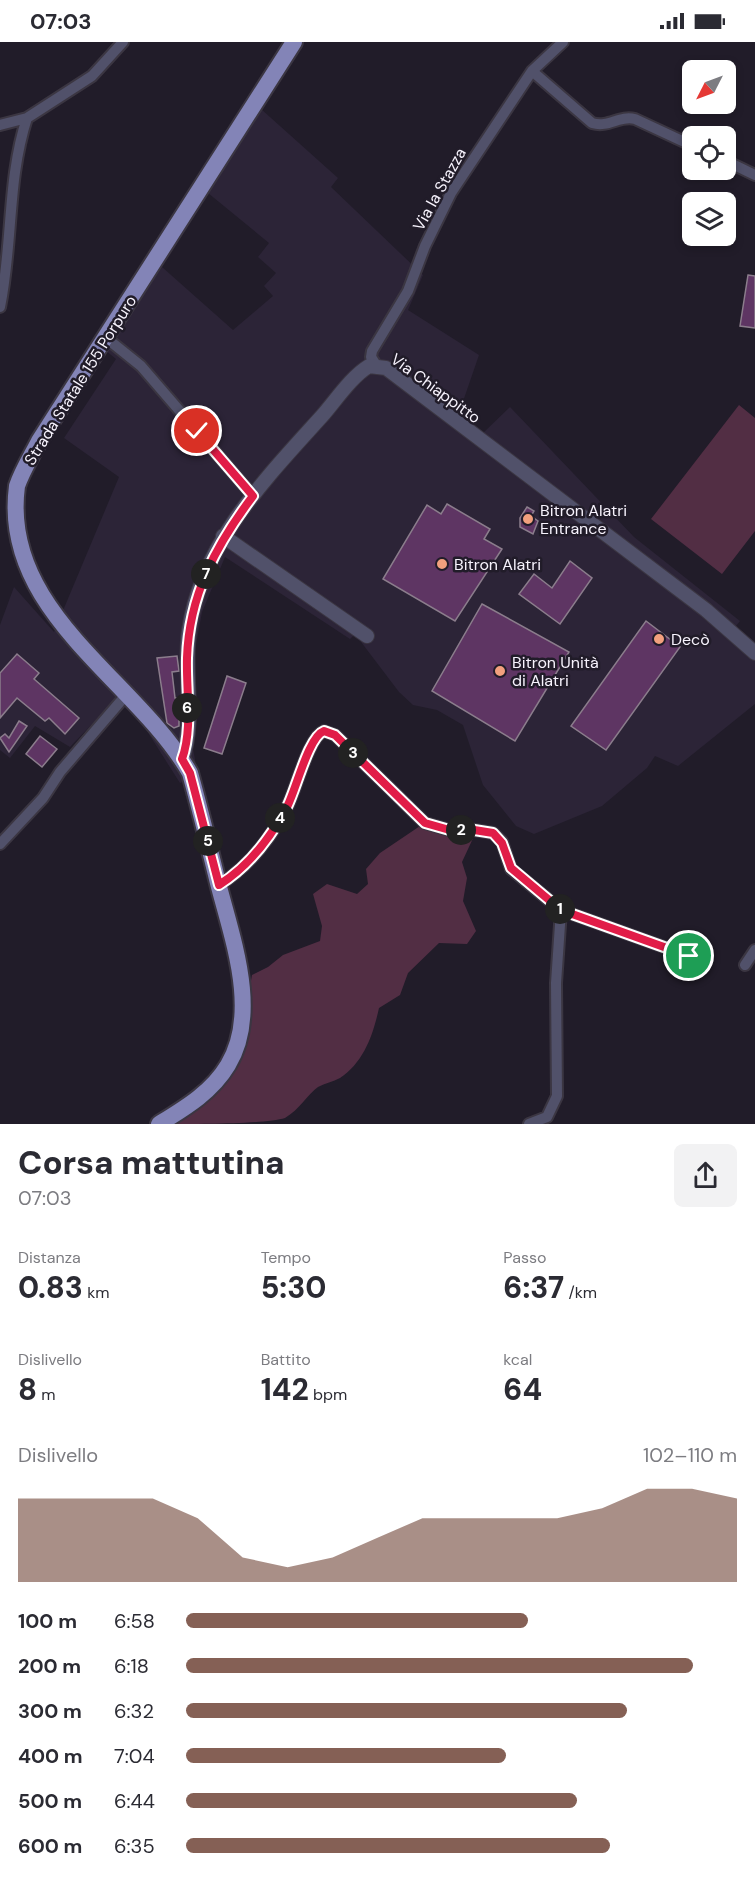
<!DOCTYPE html>
<html lang="it">
<meta charset="utf-8">
<style>
body{margin:0;font-family:"DM Sans",sans-serif;background:#f2f2f3;color:#2b2b33;height:100vh;display:flex;flex-direction:column;font-size:22px;white-space:nowrap}
*{box-sizing:border-box;margin:0}
p{font-size:20px;color:#7c7c81}
.icon{flex:none;width:33px;height:33px;fill:none;stroke:currentColor;stroke-width:2;stroke-linecap:round;stroke-linejoin:round}
.map{position:relative;height:1082px;overflow:hidden}
.panel{display:flex;flex-direction:column;background:#fff;flex:1}
.panel>*{flex:none}
.needle{width:39px;rotate:228deg}
.fabs{position:absolute;left:682px;top:18px;display:grid;gap:12px}
.fabs a{display:grid;place-items:center;width:54px;height:54px;border-radius:9px;background:#fff;box-shadow:0 3px 9px #0003;font-size:30px}
.pin{position:absolute;display:grid;place-items:center;width:51px;height:51px;color:#fff;margin:-26px;border:3px solid #fff;border-radius:50%;box-shadow:0 2px 6px #0007}
.km{position:absolute;width:30px;height:30px;margin:-15px;border-radius:50%;background:#222;color:#fff;font-size:16px;line-height:30px;text-align:center}
.round{display:grid;place-items:center;flex:none;width:63px;height:63px;border-radius:9px;background:#f2f2f3}
.overview{display:flex;align-items:center;justify-content:space-between;height:102px;padding:0 18px}
h1{font-size:33px;font-weight:800;line-height:45px}
.figures{display:grid;grid-template-columns:repeat(3,1fr);gap:9px;height:102px;padding:6px 18px}
.figures div{display:grid;align-content:center}
.figures b{font-size:30px;font-weight:800}
.figures small{font-size:16px;font-weight:400}
.figures p{font-size:16px}
.chart{height:168px;padding:12px 18px}
.chart p{display:flex;justify-content:space-between}
.chart svg{width:100%;height:108px;margin-top:6px;fill:#856055;opacity:.7}
ul{padding:0 18px;list-style:none;font-size:20px}
li{display:grid;grid-template-columns:96px 72px 1fr;align-items:center;height:45px}
li i{height:15px;border-radius:8px;background:#856055}
.status{display:flex;justify-content:space-between;align-items:center;height:42px;padding:0 30px;background:#fff;direction:ltr}
.status svg{height:16px;fill:currentColor}
.map>svg:first-child{display:block}
.built{fill:#2c2437}
.green{fill:#522e44}
.building{fill:#5e3563;stroke:#8b7d8c;stroke-width:1.5}
.lines{fill:none;stroke-linecap:round;stroke-linejoin:round}
.minor-casing{stroke:#3b3642;stroke-width:14}
.tertiary-casing{stroke:#3b3642;stroke-width:16}
.primary-casing{stroke:#3b3642;stroke-width:20}
.minor{stroke:#51516a;stroke-width:10}
.tertiary{stroke:#51516a;stroke-width:14}
.primary{stroke:#8384b7;stroke-width:16}
.route-casing{stroke:#fff;stroke-width:12}
.route{stroke:#e11d48;stroke-width:8}
.poi-dot{fill:#f2a07e;stroke:#211c29;stroke-width:2}
.labels{text-anchor:middle;stroke-width:5;stroke-linejoin:round;paint-order:stroke}
.street-label{font-size:16px;fill:#f7f3fd;stroke:#211c29}
.poi-label{font-size:16px;fill:#f7f3fd;stroke:#211c29;text-anchor:start}
</style>
<div class="status"><b>07:03</b><svg viewBox="0 0 49 12"><path d="M0 12V9h3v3zM5 12V6h3v6zM10 12V3h3v9zM15 12V0h3v12zM26 1h20v11H26zM47 4h2v5h-2z"/></svg></div>
<div class="map">
<svg width="755" height="1082" viewBox="0 0 755 1082">
<rect width="100%" height="100%" fill="#211c29"/>
<!-- built -->
<path class="built" d="M 261,67 L 338,136 L 331,145 L 423,233 L 408,268 L 479,313 L 458,374 L 482,392 L 510,365 L 634,495 L 740,579 L 736,584 L 755,602 L 755,662 L 678,724 L 655,714 L 647,726 L 602,764 L 534,792 L 516,784 L 483,743 L 463,683 L 437,668 L 413,663 L 399,650 L 355,592 L 350,597 L 225,515 L 202,570 L 194,614 L 192,701 L 198,734 L 180,741 L 140,678 L 118,655 L 70,705 L 35,684 L 10,716 L 0,708 L 0,583 L 14,545 L 54,590 L 119,435 L 64,396 L 116,317 L 105,308 L 162,225 L 233,288 L 273,254 L 264,244 L 276,231 L 258,215 L 269,201 L 208,151 Z"/>
<!-- green -->
<path class="green" d="M 739,363 L 755,376 L 755,489 L 722,532 L 651,477 Z
M 420,784 L 444,793 L 475,792 L 462,820 L 467,836 L 463,859 L 476,889 L 467,902 L 439,901 L 408,931 L 400,953 L 379,966 C 373,993 364,1020 340,1036 C 333,1040 325,1041 318,1045 C 309,1051 299,1068 285,1076 C 266,1082 197,1082 172,1082 L 220,1042 L 247,961 L 252,933 L 268,925 L 283,913 L 320,899 L 322,884 L 313,852 L 327,842 L 357,852 L 368,842 L 366,827 L 380,811 Z"/>
<!-- building -->
<path class="building" d="M 748,233 L 755,234 L 755,286 L 740,284 Z
M 447,462 L 490,487 L 484,497 L 502,507 L 455,579 L 383,537 L 427,463 L 441,472 Z
M 527,465 L 534,469 L 531,474 L 538,479 L 533,492 L 520,485 L 520,476 Z
M 570,519 L 592,536 L 560,582 L 519,552 L 534,532 L 552,546 Z
M 482,562 L 569,610 L 515,699 L 432,649 Z
M 646,579 L 680,605 L 606,708 L 571,684 Z
M 17,612 L 39,631 L 34,637 L 79,676 L 65,692 L 49,676 L 45,679 L 17,656 L 0,676 L 0,631 Z
M 177,614 L 179,629 L 172,630 L 175,656 L 179,656 L 179,684 L 174,686 L 167,681 L 157,616 Z
M 227,634 L 246,641 L 222,712 L 204,706 Z
M 19,679 L 27,684 L 9,710 L 0,696 L 5,692 L 9,696 Z
M 40,694 L 57,707 L 42,725 L 26,712 Z"/>
<g class="lines">
<defs>
<path id="minor" d="M 532,29 L 592,81 C 609,86 619,73 635,77 L 693,104
M 0,83 L 27,76 L 92,34 L 123,0
M 726,119 L 755,133
M 0,265 C 13,202 7,137 27,76
M 105,295 L 141,324 L 253,454
M 376,323 L 371,315 L 372,309 L 408,249 L 425,204 L 451,151 L 532,29 L 563,0
M 0,802 L 43,756 L 60,730 L 126,653
M 219,843 C 248,825 270,797 286,767 C 296,749 308,695 324,689 L 335,693 L 425,781 L 453,789 L 468,787 L 493,791 L 502,800 L 511,827 L 561,868 L 556,941 L 557,1054 L 547,1075 L 529,1082
M 561,868 L 689,914
M 745,923 L 755,908"/>
<path id="tertiary" d="M 223,494 L 367,594
M 182,717 C 196,680 183,628 189,589 C 201,502 266,436 322,374 C 336,358 351,335 369,324 L 386,326 L 706,568 L 755,611"/>
<path id="primary" d="M 159,1082 C 185,1066 212,1050 228,1023 C 260,970 232,896 218,841 C 209,804 200,767 190,731 C 136,637 0,570 17,444 C 22,429 32,413 39,399 L 294,0"/>
</defs>
<!-- minor casing -->
<use href="#minor" class="minor-casing"/>
<!-- tertiary casing -->
<use href="#tertiary" class="tertiary-casing"/>
<!-- primary casing -->
<use href="#primary" class="primary-casing"/>
<!-- minor -->
<use href="#minor" class="minor"/>
<!-- tertiary -->
<use href="#tertiary" class="tertiary"/>
<!-- primary -->
<use href="#primary" class="primary"/>
</g>
<g class="lines">
<defs>
<path id="route" d="M 197,389 L 253,454 C 216,503 189,553 187,616 C 186,648 193,687 182,717 L 190,731 L 219,843 C 248,825 270,796 286,767 C 296,749 308,695 324,689 L 335,693 L 425,781 L 453,789 L 468,787 L 493,791 L 502,801 L 511,826 L 561,868 L 689,914"/>
</defs>
<!-- route casing -->
<use href="#route" class="route-casing"/>
<!-- route -->
<use href="#route" class="route"/>
</g>
<!-- markers -->
<g class="poi-dot">
<circle cx="528" cy="477" r="6"/>
<circle cx="442" cy="522" r="6"/>
<circle cx="659" cy="597" r="6"/>
<circle cx="500" cy="629" r="6"/>
</g>
<g class="labels">
<!-- street labels -->
<g class="street-label">
<text transform="translate(439 147) rotate(-61)" y="6">Via la Stazza</text>
<text transform="translate(80 338) rotate(-58)" y="6">Strada Statale 155 Porpuro</text>
<text transform="translate(436 346) rotate(36)" y="6">Via Chiappitto</text>
</g>
<!-- poi labels -->
<g class="poi-label">
<text x="540" y="474">Bitron Alatri<tspan x="540" dy="18">Entrance</tspan></text>
<text x="454" y="528">Bitron Alatri</text>
<text x="671" y="603">Decò</text>
<text x="512" y="626">Bitron Unità<tspan x="512" dy="18">di Alatri</tspan></text>
</g>
</g>
</svg>
<div class="fabs">
<a><svg class="needle" viewBox="-14 -14 28 28"><path d="M0-13l5 13h-10z" fill="#e53935"/><path d="M0 13l5-13h-10z" fill="#7c7c81"/></svg></a>
<a><svg class="icon" aria-label="locate" viewBox="0 0 24 24"><circle cx="12" cy="12" r="6"/><path d="M12 2v4M12 18v4M2 12h4M18 12h4"/></svg></a>
<a><svg class="icon" aria-label="layers" viewBox="0 0 24 24"><path d="M12 4l9 5-9 5-9-5zM3 14l9 5 9-5"/></svg></a>
</div>
<div class="pin" style="left:689px;top:914px;background:#1e9e55"><svg class="icon" aria-label="arrive" viewBox="0 0 24 24"><path d="M6 21V4h12l-3 4 3 4H6"/></svg></div>
<div class="pin" style="left:197px;top:389px;background:#d93025"><svg class="icon" aria-label="check" viewBox="0 0 24 24"><path d="M5 12l5 5 9-10"/></svg></div>
<b class="km" style="left:560px;top:867px">1</b>
<b class="km" style="left:461px;top:788px">2</b>
<b class="km" style="left:353px;top:711px">3</b>
<b class="km" style="left:280px;top:776px">4</b>
<b class="km" style="left:208px;top:799px">5</b>
<b class="km" style="left:187px;top:666px">6</b>
<b class="km" style="left:206px;top:532px">7</b>
</div>
<section class="panel">
<div class="overview"><div><h1>Corsa mattutina</h1><p>07:03</p></div><a class="round"><svg class="icon" aria-label="share" viewBox="0 0 24 24"><path d="M12 15V3M7 8l5-5 5 5M5 13v7h14v-7"/></svg></a></div>
<div class="figures">
<div><p>Distanza</p><b>0.83<small> km</small></b></div>
<div><p>Tempo</p><b>5:30</b></div>
<div><p>Passo</p><b>6:37<small> /km</small></b></div>
</div>
<div class="figures">
<div><p>Dislivello</p><b>8<small> m</small></b></div>
<div><p>Battito</p><b>142<small> bpm</small></b></div>
<div><p>kcal</p><b>64</b></div>
</div>
<div class="chart"><p><span>Dislivello</span>102–110 m</p>
<svg viewBox="0 0 160 44" preserveAspectRatio="none"><path d="M0 44V10L10 10L20 10L30 10L40 18L50 34L60 38L70 34L80 26L90 18L100 18L110 18L120 18L130 14L140 6L150 6L160 10V44z"/></svg>
</div>
<ul>
<li><b>100 m</b>6:58<i style="width:62%"></i></li>
<li><b>200 m</b>6:18<i style="width:92%"></i></li>
<li><b>300 m</b>6:32<i style="width:80%"></i></li>
<li><b>400 m</b>7:04<i style="width:58%"></i></li>
<li><b>500 m</b>6:44<i style="width:71%"></i></li>
<li><b>600 m</b>6:35<i style="width:77%"></i></li>
</ul>
</section>
